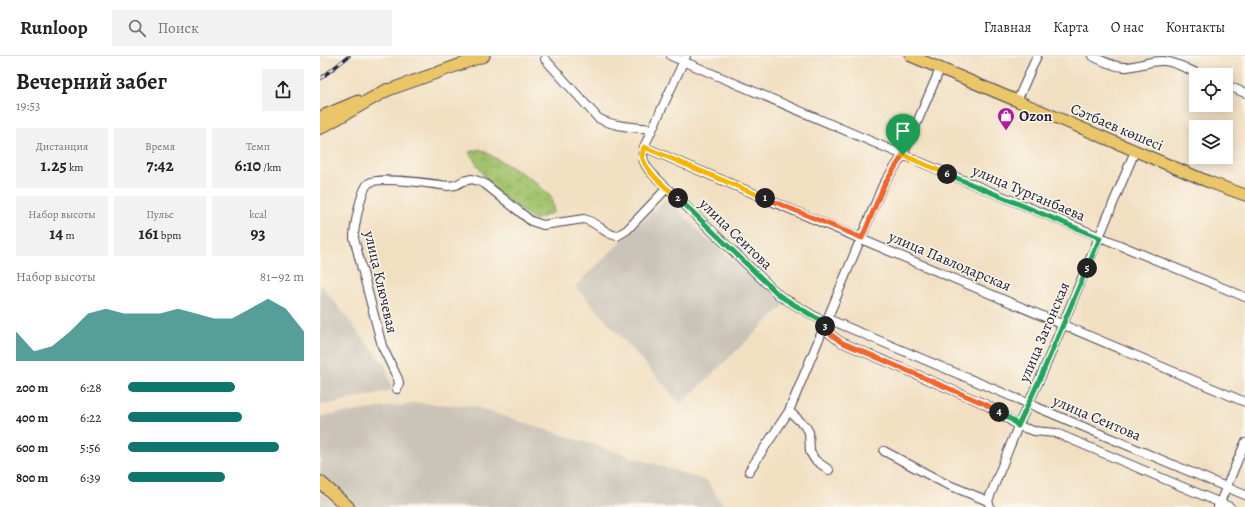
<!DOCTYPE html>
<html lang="ru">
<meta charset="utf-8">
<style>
body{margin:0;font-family:Alegreya,serif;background:#f2f2f2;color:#222;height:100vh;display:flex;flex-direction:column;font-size:15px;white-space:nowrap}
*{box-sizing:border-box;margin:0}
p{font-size:13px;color:#767676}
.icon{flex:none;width:22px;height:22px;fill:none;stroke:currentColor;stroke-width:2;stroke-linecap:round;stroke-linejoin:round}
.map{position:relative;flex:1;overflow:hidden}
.side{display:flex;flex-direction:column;background:#fff;width:320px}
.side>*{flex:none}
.buttons{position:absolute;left:869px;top:12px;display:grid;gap:8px}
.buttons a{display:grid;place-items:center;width:44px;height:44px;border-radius:0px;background:#fff;box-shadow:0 2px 10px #0003;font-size:20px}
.pin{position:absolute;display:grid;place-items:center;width:34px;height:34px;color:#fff;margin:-41px -17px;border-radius:50% 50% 50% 0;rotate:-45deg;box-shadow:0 0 4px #0007}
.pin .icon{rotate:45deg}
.km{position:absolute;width:20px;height:20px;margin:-10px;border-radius:50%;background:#222;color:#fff;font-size:11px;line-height:20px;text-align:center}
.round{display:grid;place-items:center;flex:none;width:42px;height:42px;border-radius:0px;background:#f2f2f2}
.overview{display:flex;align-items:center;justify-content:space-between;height:68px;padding:0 16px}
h1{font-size:22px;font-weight:700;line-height:30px}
.stats{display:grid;grid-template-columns:repeat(3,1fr);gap:6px;height:68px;padding:4px 16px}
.stats div{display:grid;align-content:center;border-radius:0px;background:#f2f2f2;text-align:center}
.stats b{font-size:17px;font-weight:700}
.stats small{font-size:11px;font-weight:400}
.stats p{font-size:11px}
.chart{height:112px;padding:8px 16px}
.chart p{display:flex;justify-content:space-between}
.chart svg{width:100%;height:72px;margin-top:4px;fill:#0f766e;opacity:.7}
ul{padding:0 16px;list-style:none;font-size:13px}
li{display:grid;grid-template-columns:64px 48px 1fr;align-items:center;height:30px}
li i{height:10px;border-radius:5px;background:#0f766e}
header{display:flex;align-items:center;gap:24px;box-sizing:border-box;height:56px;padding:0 20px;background:#fff;border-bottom:1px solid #e0e0e0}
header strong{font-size:19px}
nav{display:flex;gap:22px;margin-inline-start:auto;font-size:14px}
.search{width:280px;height:36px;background:#f2f2f2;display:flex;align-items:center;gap:10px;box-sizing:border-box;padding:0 14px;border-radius:0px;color:#767676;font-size:15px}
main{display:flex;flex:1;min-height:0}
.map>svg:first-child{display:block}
.industrial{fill:#cac3b8}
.wetland{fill:url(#wetland-marsh);stroke:#627254}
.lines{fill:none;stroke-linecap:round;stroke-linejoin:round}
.minor-casing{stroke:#413e4f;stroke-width:10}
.major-casing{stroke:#413e4f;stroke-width:13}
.highway-casing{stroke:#413e4f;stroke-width:14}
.minor{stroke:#fff;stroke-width:8}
.major{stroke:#ebc669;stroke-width:11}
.highway{stroke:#ebc669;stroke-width:12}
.rail-casing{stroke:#22223b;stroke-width:3.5}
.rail{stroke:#fbf7ec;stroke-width:2;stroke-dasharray:6;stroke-linecap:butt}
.split-1-casing{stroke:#fff;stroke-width:8}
.split-2-casing{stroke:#fff;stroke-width:8}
.split-3-casing{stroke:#fff;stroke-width:8}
.split-4-casing{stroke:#fff;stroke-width:8}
.split-5-casing{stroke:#fff;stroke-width:8}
.split-6-casing{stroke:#fff;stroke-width:8}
.split-7-casing{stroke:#fff;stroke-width:8}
.split-1{stroke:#f0652b;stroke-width:5}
.split-2{stroke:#f5b400;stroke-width:5}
.split-3{stroke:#22a559;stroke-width:5}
.split-4{stroke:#f0652b;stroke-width:5}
.split-5{stroke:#22a559;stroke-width:5}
.split-6{stroke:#22a559;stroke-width:5}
.split-7{stroke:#f5b400;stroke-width:5}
.labels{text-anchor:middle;stroke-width:3;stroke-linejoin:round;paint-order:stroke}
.poi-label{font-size:15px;font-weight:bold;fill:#22223b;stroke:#fbf7ec;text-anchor:start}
.street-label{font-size:15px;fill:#22223b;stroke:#fbf7ec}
</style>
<header>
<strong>Runloop</strong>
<div class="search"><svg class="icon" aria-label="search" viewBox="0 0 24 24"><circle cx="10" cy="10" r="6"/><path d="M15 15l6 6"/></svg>Поиск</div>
<nav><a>Главная</a><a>Карта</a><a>О нас</a><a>Контакты</a></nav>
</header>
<main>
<section class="side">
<div class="overview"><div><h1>Вечерний забег</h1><p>19:53</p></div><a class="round"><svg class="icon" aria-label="share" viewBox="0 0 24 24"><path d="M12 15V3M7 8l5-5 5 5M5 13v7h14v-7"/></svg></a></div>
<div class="stats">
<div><p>Дистанция</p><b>1.25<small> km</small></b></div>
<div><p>Время</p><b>7:42</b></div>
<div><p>Темп</p><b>6:10<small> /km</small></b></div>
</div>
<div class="stats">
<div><p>Набор высоты</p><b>14<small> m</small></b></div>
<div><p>Пульс</p><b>161<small> bpm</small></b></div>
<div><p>kcal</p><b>93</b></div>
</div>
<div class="chart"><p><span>Набор высоты</span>81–92 m</p>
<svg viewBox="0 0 160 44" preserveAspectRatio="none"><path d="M0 44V26L10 38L20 35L30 26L40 15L50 12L60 15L70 15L80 15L90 12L100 15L110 18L120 18L130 12L140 6L150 12L160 26V44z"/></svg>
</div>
<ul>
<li><b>200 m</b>6:28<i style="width:61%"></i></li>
<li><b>400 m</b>6:22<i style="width:65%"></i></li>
<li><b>600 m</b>5:56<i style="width:86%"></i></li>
<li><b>800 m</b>6:39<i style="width:55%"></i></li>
</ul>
</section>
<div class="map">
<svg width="925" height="451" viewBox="0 0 925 451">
<defs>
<pattern id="wetland-marsh" width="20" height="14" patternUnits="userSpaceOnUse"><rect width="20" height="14" fill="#a2c36c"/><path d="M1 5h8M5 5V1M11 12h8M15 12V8" fill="none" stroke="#8ba75e"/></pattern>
</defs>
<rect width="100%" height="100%" fill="#fbf7ec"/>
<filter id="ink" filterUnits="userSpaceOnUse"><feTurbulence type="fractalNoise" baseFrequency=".025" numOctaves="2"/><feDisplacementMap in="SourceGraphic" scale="8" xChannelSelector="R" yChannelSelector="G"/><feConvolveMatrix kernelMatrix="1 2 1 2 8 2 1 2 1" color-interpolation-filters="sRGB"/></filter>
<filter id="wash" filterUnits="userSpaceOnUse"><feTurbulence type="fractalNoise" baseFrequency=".012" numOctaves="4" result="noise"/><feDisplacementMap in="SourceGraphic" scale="16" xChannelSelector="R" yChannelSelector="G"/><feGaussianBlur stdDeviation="0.9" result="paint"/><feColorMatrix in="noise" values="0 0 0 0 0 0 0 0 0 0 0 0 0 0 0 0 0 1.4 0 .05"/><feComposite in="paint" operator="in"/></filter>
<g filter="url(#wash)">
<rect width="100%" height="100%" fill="#f1dfc1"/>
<!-- industrial -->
<path class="industrial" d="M 347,142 L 382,179 L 466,247 L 361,348 L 255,230 Z
M 0,228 L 66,311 L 72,334 L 0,350 Z
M 97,347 L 152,350 L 387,425 L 404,451 L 36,451 L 0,420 L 0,360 Z
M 0,435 L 19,451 L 0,451 Z"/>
<!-- wetland -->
<path class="wetland" d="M 160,93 L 214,125 L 231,141 L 234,156 L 214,164 L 173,133 L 149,96 Z"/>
</g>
<g filter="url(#ink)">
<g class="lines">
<defs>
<path id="minor" d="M 351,0 L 583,99 L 925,241
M 366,0 L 324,91 C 318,109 335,120 347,132 L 460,240 L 506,267
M 772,0 C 781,4 793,11 804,11 C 817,11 830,4 844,5 C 856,6 869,14 881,19
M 225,3 L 278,62 C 294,71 314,71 332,73
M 906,29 L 925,37
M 697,45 L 717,0
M 324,91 L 925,346
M 508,263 L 925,439
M 503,273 L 521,286 L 665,348 L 683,359 L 698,370 L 714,375 L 736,377 L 910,451
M 77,333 L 79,327 L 78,323 L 62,290 L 34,182 C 34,172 41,132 49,127 C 59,120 113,128 128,130 L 136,129 L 143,125 L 152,123 L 158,125 L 165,128 L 211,165 L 223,169 L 264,163 C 277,166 284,178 297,180 L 307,174 L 347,132
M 469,355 L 486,371 L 489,376 L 490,396 L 495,404 L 509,414
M 564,395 L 624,427 L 668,445 L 670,451
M 429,415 L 469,355 L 563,129 L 583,99 L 620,13
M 668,445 L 698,370 L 722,318 L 815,95
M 898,451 L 925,387"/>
<path id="major" d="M 591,0 L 889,126 L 925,139
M 60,37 L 164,0
M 0,61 L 38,45"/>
<path id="highway" d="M 0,72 L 67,34
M 0,426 L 28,451"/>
</defs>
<!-- minor casing -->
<use href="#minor" class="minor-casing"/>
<!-- major casing -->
<use href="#major" class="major-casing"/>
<!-- highway casing -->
<use href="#highway" class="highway-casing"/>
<!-- minor -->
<use href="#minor" class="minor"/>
<!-- major -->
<use href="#major" class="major"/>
<!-- highway -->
<use href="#highway" class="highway"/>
<defs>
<path id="rail" d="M 0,23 L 29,0"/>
</defs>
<!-- rail casing -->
<use href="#rail" class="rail-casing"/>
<!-- rail -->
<use href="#rail" class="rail"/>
</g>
</g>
<g class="lines" filter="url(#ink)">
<defs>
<path id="split-1" d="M 445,142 L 542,182 L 564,129 L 583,99"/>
<path id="split-2" d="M 358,142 C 348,133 327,117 323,103 C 321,99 323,95 324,91 L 445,142"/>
<path id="split-3" d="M 358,142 L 460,240 L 506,268 L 505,270"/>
<path id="split-4" d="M 505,270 L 504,273 L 521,286 L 665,348 L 679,356"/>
<path id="split-5" d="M 679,356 L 692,364 L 698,370 L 722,318 L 767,212"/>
<path id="split-6" d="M 627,118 L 780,182 L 767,212"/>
<path id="split-7" d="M 583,99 L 627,118"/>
</defs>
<!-- split-1 casing -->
<use href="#split-1" class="split-1-casing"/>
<!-- split-2 casing -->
<use href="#split-2" class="split-2-casing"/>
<!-- split-3 casing -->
<use href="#split-3" class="split-3-casing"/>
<!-- split-4 casing -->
<use href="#split-4" class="split-4-casing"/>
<!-- split-5 casing -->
<use href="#split-5" class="split-5-casing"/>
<!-- split-6 casing -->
<use href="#split-6" class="split-6-casing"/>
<!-- split-7 casing -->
<use href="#split-7" class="split-7-casing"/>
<!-- split-1 -->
<use href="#split-1" class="split-1"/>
<!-- split-2 -->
<use href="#split-2" class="split-2"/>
<!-- split-3 -->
<use href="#split-3" class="split-3"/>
<!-- split-4 -->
<use href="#split-4" class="split-4"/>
<!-- split-5 -->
<use href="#split-5" class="split-5"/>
<!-- split-6 -->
<use href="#split-6" class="split-6"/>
<!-- split-7 -->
<use href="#split-7" class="split-7"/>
</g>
<!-- icons -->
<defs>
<symbol id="shop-pin" viewBox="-11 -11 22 30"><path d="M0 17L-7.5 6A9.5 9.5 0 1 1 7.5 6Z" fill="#b5179e" stroke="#fbf7ec"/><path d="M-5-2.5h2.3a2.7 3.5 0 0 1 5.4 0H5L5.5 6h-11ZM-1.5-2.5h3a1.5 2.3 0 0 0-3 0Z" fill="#fff"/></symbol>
</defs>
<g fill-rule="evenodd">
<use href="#shop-pin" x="676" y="50" width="20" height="27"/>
</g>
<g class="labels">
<!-- poi labels -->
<g class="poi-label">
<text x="699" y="65">Ozon</text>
</g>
<!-- street labels -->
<g class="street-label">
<text transform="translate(797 71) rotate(23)" y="5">Сәтбаев көшесі</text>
<text transform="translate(709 137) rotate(23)" y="5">улица Турганбаева</text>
<text transform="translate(416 178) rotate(44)" y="5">улица Сеитова</text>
<text transform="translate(630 205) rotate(23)" y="5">улица Павлодарская</text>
<text transform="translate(61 226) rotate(77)" y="5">улица Ключевая</text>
<text transform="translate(724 276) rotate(-67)" y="5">улица Затонская</text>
<text transform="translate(777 362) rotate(23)" y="5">улица Сеитова</text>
</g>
</g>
</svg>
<div class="buttons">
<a><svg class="icon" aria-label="locate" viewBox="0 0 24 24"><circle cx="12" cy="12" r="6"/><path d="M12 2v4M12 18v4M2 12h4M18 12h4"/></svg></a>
<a><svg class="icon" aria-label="layers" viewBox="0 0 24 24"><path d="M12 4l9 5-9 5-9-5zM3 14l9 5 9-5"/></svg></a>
</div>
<div class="pin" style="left:583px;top:99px;background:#1e9e55"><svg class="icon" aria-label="arrive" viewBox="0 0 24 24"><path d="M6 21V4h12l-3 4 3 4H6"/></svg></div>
<b class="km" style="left:445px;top:142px">1</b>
<b class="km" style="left:358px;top:142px">2</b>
<b class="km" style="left:505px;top:270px">3</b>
<b class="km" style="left:679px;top:356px">4</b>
<b class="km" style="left:767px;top:212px">5</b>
<b class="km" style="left:627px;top:118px">6</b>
</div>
</main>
